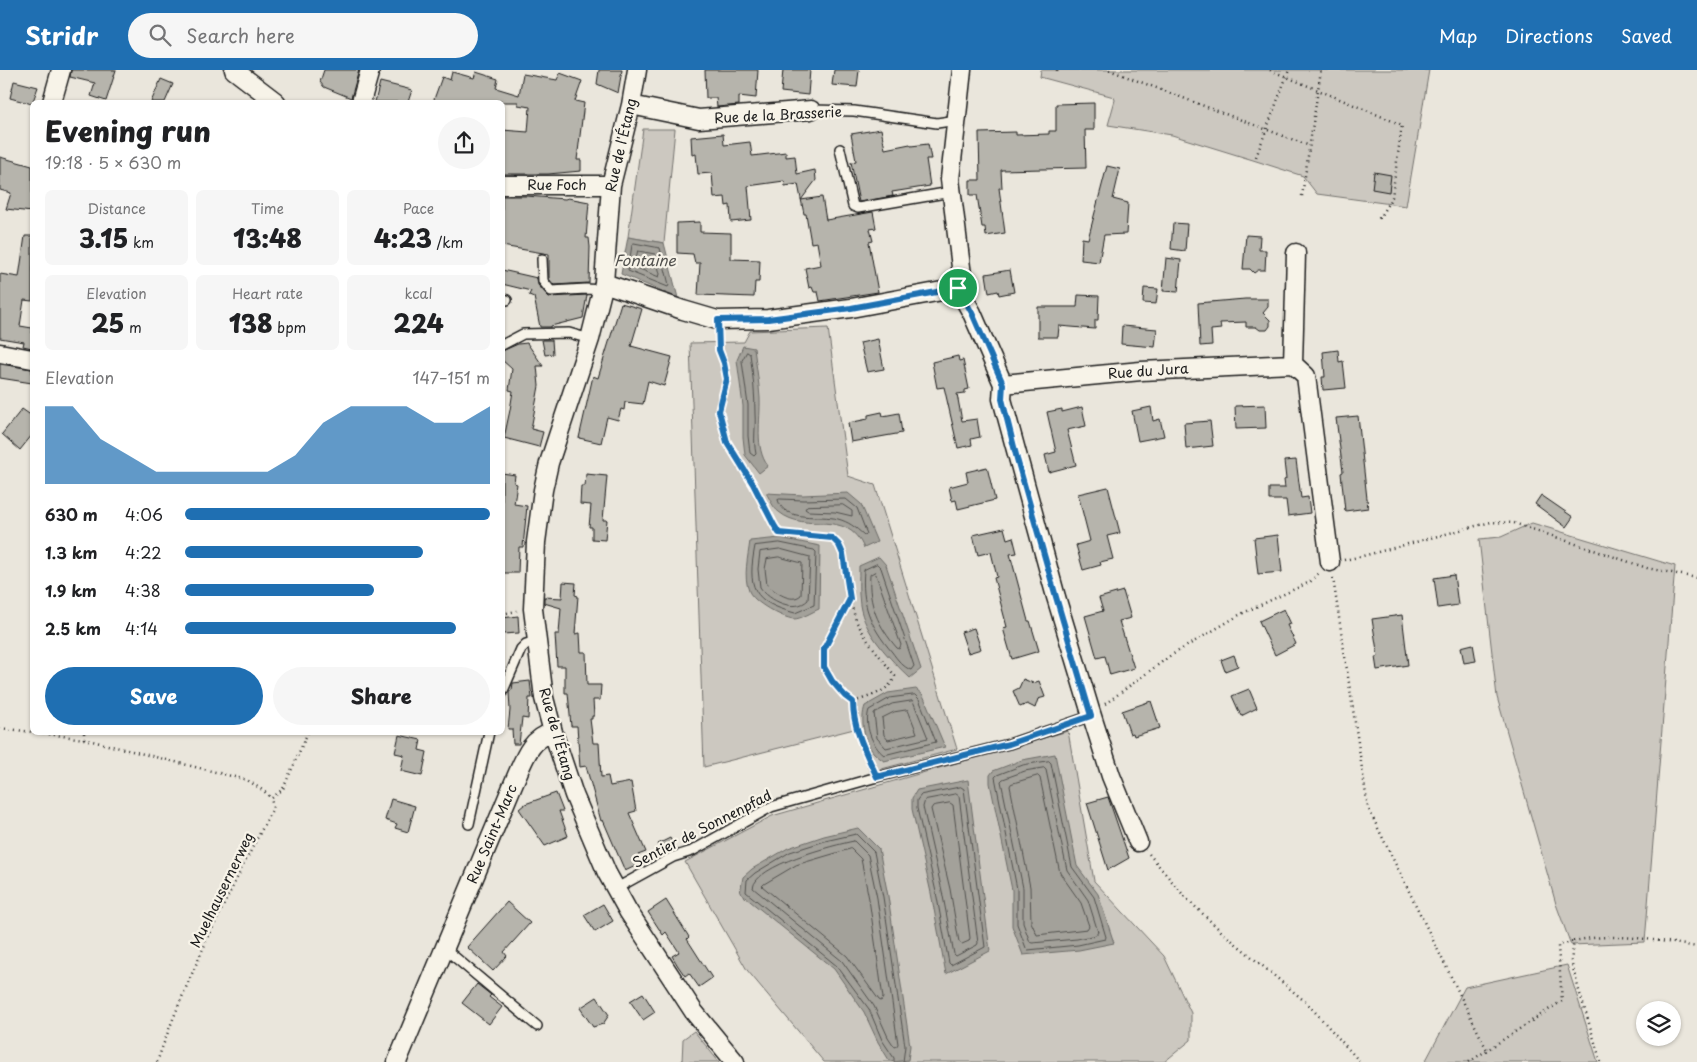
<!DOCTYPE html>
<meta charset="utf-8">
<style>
body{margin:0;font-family:"Playpen Sans",sans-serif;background:#f6f6f6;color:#202124;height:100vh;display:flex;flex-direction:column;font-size:19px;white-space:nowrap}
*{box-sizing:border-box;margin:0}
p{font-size:16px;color:#757577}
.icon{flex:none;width:28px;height:28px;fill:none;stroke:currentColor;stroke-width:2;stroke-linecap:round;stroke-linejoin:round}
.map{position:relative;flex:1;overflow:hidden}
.drawer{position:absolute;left:30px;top:30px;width:475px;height:635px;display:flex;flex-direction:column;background:#fff;border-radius:8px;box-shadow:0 1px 4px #0004}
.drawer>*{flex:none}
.fabs{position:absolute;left:1636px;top:931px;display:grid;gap:10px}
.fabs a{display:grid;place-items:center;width:45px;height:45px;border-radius:50%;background:#fff;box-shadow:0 1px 4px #0004;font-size:25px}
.pin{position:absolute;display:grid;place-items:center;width:42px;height:42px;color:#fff;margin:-21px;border:2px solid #fff;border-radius:50%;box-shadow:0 1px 5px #0007}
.round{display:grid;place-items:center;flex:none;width:52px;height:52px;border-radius:26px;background:#f6f6f6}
.headline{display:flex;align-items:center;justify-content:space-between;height:85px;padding:0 15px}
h1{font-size:28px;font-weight:800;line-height:38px}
.figures{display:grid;grid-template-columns:repeat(3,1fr);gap:8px;height:85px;padding:5px 15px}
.figures div{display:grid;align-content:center;border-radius:8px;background:#f6f6f6;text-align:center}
.figures b{font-size:25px;font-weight:800}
.figures small{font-size:14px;font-weight:400}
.figures p{font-size:14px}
.chart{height:140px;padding:10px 15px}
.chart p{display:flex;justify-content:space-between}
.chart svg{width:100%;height:90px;margin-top:5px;fill:#1f6fb2;opacity:.7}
.primary-button{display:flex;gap:10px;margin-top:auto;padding:10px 15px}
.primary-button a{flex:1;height:58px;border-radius:30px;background:#1f6fb2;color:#fff;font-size:20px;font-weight:800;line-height:58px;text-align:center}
.primary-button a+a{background:#f6f6f6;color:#202124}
ul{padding:0 15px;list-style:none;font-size:16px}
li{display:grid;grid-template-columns:80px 60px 1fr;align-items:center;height:38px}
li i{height:12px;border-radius:6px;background:#1f6fb2}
header{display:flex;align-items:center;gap:30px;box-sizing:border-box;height:70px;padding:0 25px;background:#1f6fb2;color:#fff}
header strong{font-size:24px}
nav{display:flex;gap:28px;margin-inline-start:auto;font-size:18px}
.search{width:350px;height:45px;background:#f6f6f6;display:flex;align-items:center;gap:12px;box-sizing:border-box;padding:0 18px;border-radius:28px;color:#757577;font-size:19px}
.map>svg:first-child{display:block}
.green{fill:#ccc8c0;stroke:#74726e}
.water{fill:#a3a19a;stroke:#6d6c68}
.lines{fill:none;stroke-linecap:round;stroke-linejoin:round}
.shore{stroke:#52514e;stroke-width:1}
.building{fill:#b6b4ac;stroke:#1c1c1c}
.lane-casing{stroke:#1c1c1c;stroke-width:12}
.street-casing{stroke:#1c1c1c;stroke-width:21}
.path{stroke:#1c1c1c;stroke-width:2.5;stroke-dasharray:1 4;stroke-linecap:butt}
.lane{stroke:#f7f3e8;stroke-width:9}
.street{stroke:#f7f3e8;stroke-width:18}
.route-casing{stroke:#fff;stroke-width:10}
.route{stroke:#1f6fb2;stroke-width:6}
.labels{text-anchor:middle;stroke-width:4.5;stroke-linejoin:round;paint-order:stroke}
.street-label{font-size:14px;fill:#1c1c1c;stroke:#f7f3e8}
.water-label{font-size:15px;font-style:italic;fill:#52514e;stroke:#f7f3e8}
</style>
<header>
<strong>Stridr</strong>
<div class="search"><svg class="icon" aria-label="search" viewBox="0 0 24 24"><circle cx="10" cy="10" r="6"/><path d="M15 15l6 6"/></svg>Search here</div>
<nav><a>Map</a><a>Directions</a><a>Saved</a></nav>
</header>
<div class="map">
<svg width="1697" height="992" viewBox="0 0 1697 992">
<rect width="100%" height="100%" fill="#eae6dc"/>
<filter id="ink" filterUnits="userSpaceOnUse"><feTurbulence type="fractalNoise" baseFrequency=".02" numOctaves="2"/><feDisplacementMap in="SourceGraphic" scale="10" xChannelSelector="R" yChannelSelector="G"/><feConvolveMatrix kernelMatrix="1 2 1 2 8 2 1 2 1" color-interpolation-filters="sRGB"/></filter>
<g filter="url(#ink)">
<!-- green -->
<path class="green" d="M 1041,0 L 1429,0 L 1406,136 L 1317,124 L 1303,106 L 1253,90 L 1172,65 L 1108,55 L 1115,30 L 1114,27 L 1040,7 Z
M 643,59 L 675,59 L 664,173 L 628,167 Z
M 828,258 L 848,406 L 875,415 L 957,679 L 870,702 L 854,659 L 704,697 L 690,273 L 744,272 L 750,261 Z
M 1532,453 L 1675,496 L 1645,872 L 1571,875 L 1556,834 L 1497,627 L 1479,469 L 1501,467 Z
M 1068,661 L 1094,811 L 1164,886 L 1191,943 L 1191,970 L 1164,992 L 824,992 L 747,900 L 685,792 L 772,746 Z
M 1567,895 L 1598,992 L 1425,992 L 1465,917 Z
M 694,961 L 719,992 L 682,992 L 683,969 Z"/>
<!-- water -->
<path class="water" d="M 628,167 L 664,173 L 678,228 L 621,204 Z
M 743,276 L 754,278 C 756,295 759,311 760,328 C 761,350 754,378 768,396 L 759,403 L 745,385 L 743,367 L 743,336 L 737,290 Z
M 766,423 L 803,425 L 848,423 L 861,434 L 877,472 L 864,478 C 846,437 807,465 779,442 C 773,438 770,429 766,423 Z
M 780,468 L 820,476 L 819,539 C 812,542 801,549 794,549 C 782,548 753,532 749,521 C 743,506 748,487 750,471 Z
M 879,487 L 886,495 L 921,599 L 910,608 C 890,589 864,563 860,535 C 858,522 859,508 859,496 Z
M 916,619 L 923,625 L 945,677 L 884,691 C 881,689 877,686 874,683 C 864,672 860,650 865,636 L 888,623 Z
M 1055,684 L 1077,796 L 1098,824 L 1114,873 L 1079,880 L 1023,885 L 1012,856 L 1012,820 L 990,713 L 990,705 L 993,701 L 1022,690 Z
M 968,710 L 990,881 L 946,904 L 931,823 L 912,739 L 912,728 L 917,720 Z
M 858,758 L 879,779 L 888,826 L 910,976 L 908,990 L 894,992 L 889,990 L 878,972 L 864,942 L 834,899 L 740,823 L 743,807 L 752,799 L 788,778 L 824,766 Z"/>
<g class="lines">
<!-- shore -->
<path class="shore" d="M 634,173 L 660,178 L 669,215 L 668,217 L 628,201 L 632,175 Z
M 638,181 L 655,184 L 660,204 L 659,207 L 635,197 Z
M 747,282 L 750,284 C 753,304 755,324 755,344 C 756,358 753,370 756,384 L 754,386 L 750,383 L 748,366 L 748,335 L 742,291 Z
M 780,429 L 803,430 L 846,429 L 857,438 L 867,464 L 864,465 C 855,457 849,452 838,449 C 821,444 784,453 778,430 Z
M 843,435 L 852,441 L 852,446 L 835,442 L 808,441 L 805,439 L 807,436 Z
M 780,473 L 814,480 L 816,482 L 814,535 L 795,543 C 752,532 747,517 755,476 Z
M 780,479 L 810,487 L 808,530 C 795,543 769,531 760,517 L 758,499 L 760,482 Z
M 779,487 L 802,493 L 801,525 C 791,534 776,522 767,515 L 765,499 L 767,489 Z
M 877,494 L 881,498 L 914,596 L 911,600 C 903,597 897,589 892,582 C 870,556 861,534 864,500 Z
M 875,502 L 901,575 L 899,579 L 897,578 C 878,556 868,534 870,505 Z
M 915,625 L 919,629 L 936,672 L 884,685 C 872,676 864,655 869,640 L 890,628 Z
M 913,631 L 928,668 L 886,678 L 877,668 L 874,643 L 892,634 Z
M 908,640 L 917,663 L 888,670 L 884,665 L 882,648 L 894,642 Z
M 1049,691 L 1051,693 L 1072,797 L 1094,827 L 1106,867 L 1105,869 L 1078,875 L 1028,880 L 1026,878 L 1017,854 L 1017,819 L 995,707 L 997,705 L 1023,695 Z
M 1044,698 L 1046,700 L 1067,800 L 1088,830 L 1098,862 L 1096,865 L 1077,869 L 1032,873 L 1030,872 L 1023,853 L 1023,818 L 1001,711 L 1003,709 L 1025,701 Z
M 1038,706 L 1040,708 L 1060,803 L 1081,833 L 1089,856 L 1087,859 L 1037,865 L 1031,852 L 1030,817 L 1010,716 L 1011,714 Z
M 961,717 L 964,719 L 985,877 L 951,895 L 949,893 L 936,822 L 917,738 L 917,730 L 921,725 Z
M 956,724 L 959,726 L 978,873 L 977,875 L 956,886 L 954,884 L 942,821 L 923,737 L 925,730 Z
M 950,733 L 953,735 L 970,868 L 969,871 L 962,874 L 959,872 L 950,819 L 931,739 L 933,736 Z
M 854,771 L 868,785 L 877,828 L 898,974 L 896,977 L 894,976 L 888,967 L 874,936 L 842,891 L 753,818 C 755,795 834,775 854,771 Z
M 851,779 L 861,789 L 869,829 L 883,928 L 881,931 L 879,930 L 847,886 L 762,816 L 764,814 L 796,795 Z
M 894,992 L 894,988 L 882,970 L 869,939 L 837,896 L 746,822 L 747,810 L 755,803 L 790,782 L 825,771 L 856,764 L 874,782 L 883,827 L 905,976 L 903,992"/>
</g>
<!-- building -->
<path class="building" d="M 71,0 L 116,0 L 106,31 L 91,26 L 95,13 L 70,7 Z
M 324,0 L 359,0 L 351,28 L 324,17 L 320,12 Z
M 599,0 L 622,0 L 618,23 L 597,14 Z
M 705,0 L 758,0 L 756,28 L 739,26 L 739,35 L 717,37 L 716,28 L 706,28 Z
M 783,0 L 810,0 L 808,25 L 781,22 Z
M 834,0 L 859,0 L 857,17 L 832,15 Z
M 452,2 L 474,8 L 476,2 L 498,9 L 496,18 L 519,25 L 523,4 L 557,10 L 560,3 L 582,11 L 575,31 L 584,33 L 577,90 L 581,90 L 581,101 L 548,104 L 502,104 L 502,60 L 528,62 L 530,37 L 518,35 L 518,32 L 433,32 L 442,7 L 450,10 Z
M 161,9 L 173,14 L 165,32 L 151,32 Z
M 14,11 L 38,17 L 32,34 L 10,28 Z
M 380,12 L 412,20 L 408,32 L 375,32 Z
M 1094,33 L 1094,60 L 1085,60 L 1086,98 L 1001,100 L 1002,118 L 999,118 L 1005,163 L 986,166 L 985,157 L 982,157 L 977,125 L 970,125 L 970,110 L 980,110 L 979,63 L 1016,62 L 1016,65 L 1049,64 L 1049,61 L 1056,61 L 1056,34 Z
M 881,59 L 885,79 L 910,74 L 911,76 L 928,74 L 931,89 L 926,89 L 930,116 L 892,122 L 893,126 L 859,132 L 851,92 L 856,91 L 851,64 Z
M 723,64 L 724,75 L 750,72 L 752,86 L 786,82 L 786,87 L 795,86 L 797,104 L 815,100 L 816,110 L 801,130 L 822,127 L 826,150 L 873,142 L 876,158 L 870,159 L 873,171 L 869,172 L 878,222 L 820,231 L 818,222 L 814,222 L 812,217 L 809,218 L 805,198 L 821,195 L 817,172 L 811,173 L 806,144 L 804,144 L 798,114 L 785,116 L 784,111 L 748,116 L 751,150 L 731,152 L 730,135 L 726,136 L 725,127 L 714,128 L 712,103 L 698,104 L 696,84 L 692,85 L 691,67 Z
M 0,87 L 32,96 L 32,142 L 6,139 L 11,123 L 0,120 Z
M 1107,96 L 1120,99 L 1113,129 L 1128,133 L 1126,164 L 1104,165 L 1099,192 L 1081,190 L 1082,168 L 1088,169 Z
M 1374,102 L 1391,105 L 1389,122 L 1372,119 Z
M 502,126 L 526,126 L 565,129 L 568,128 L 589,132 L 586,168 L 589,168 L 590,177 L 589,213 L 554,215 L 549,209 L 549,184 L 502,176 Z
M 700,152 L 700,162 L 731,163 L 731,189 L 760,190 L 759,212 L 755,212 L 754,227 L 698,225 L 700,193 L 695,193 L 693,184 L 677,183 L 677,153 Z
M 1173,153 L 1187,154 L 1185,181 L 1171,179 Z
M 1246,165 L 1260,166 L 1259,180 L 1266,180 L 1265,200 L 1258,200 L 1254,203 L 1250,199 L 1243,199 Z
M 25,166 L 32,166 L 32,231 L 24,230 L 20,256 L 32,258 L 32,278 L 23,276 L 24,272 L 0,268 L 0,204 L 19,207 Z
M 1166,188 L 1181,190 L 1178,222 L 1163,221 Z
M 502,200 L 537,208 L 538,215 L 549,227 L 587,225 L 583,248 L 551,256 L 551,257 L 540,257 L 534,227 L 529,225 L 531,221 L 502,214 Z
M 1010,200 L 1014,222 L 999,225 L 998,221 L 989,223 L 986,204 Z
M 1144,218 L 1158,219 L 1156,234 L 1143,233 Z
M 1078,225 L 1099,226 L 1098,250 L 1095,250 L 1095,259 L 1059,256 L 1058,267 L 1038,267 L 1038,237 L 1077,237 Z
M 1245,229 L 1268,229 L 1268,237 L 1263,243 L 1270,250 L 1270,256 L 1267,260 L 1260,260 L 1256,257 L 1246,257 L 1246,252 L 1220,253 L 1221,259 L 1211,260 L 1212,275 L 1200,276 L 1198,233 Z
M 621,233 L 642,239 L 631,276 L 672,287 L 664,316 L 648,311 L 643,334 L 625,332 L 624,340 L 621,339 L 618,350 L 607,347 L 601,373 L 579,368 L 593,306 L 598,308 Z
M 1122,256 L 1157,259 L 1155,277 L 1121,274 Z
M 878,269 L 884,299 L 867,302 L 860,273 Z
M 542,270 L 552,270 L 553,284 L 545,285 Z
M 527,273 L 543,296 L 537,296 L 539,316 L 531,359 L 543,362 L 539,377 L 504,368 L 510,340 L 513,321 L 509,320 L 512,299 L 502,290 L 502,281 L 518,274 Z
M 1338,280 L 1339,292 L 1343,291 L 1346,318 L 1323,320 L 1322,307 L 1325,307 L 1323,282 Z
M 958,286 L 959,291 L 963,290 L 969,319 L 965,320 L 965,323 L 957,324 L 962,351 L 977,349 L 980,367 L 971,369 L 972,375 L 958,378 L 944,317 L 937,318 L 932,292 Z
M 0,294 L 32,299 L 32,313 L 0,308 Z
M 1265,335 L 1266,358 L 1236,359 L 1235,336 Z
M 1082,337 L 1086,356 L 1067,360 L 1076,395 L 1049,402 L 1045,385 L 1056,382 L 1047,342 L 1062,339 L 1062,342 Z
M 1151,337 L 1153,351 L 1160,349 L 1164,366 L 1138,371 L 1132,341 Z
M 22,339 L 32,346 L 32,365 L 20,380 L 2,364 Z
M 882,342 L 883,346 L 899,343 L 902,363 L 851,372 L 848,353 L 868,349 L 868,345 Z
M 1358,346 L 1368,438 L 1345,441 L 1341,403 L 1343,402 L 1336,348 Z
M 1210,351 L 1213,376 L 1186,379 L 1184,353 Z
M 1296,390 L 1301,428 L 1308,427 L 1310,443 L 1288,446 L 1286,430 L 1269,430 L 1269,418 L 1285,418 L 1284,410 L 1286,409 L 1284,391 Z
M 987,397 L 995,430 L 958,439 L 956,430 L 952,431 L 949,417 L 968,412 L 966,402 Z
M 502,403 L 515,405 L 514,413 L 517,414 L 514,434 L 527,436 L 523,477 L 519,477 L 518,503 L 502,503 Z
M 586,404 L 607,406 L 603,450 L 607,450 L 605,470 L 592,469 L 592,457 L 589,457 L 591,435 L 580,434 L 581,416 L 585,416 Z
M 1108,417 L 1120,463 L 1107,466 L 1113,489 L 1100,492 L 1101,495 L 1083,500 L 1076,475 L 1090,471 L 1078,424 Z
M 1541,425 L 1573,447 L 1566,457 L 1535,434 Z
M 1004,458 L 1007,469 L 1013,467 L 1017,483 L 1010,484 L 1028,551 L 1030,551 L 1039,581 L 1012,589 L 1003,558 L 1007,557 L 994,508 L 997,507 L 991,482 L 978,485 L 973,465 Z
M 1278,465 L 1282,502 L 1258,504 L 1254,468 Z
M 1454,505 L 1458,535 L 1438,538 L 1434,508 Z
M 563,512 L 576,513 L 575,525 L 578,526 L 575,564 L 580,563 L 581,582 L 586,582 L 587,615 L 601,615 L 600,630 L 593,630 L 594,646 L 592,646 L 592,649 L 590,649 L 593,673 L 599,673 L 601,707 L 608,706 L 610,716 L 631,712 L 636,741 L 629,743 L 646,782 L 638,785 L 642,793 L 625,801 L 603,750 L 601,751 L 586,696 L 580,697 L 577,656 L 571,656 L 568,623 L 565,623 L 565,596 L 557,596 L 555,564 L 559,564 L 561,538 L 544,533 L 544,527 L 562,528 Z
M 1123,521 L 1131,548 L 1119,551 L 1134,598 L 1110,605 L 1105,586 L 1097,588 L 1085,546 L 1103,541 L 1099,528 Z
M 1284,539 L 1291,554 L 1287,555 L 1296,574 L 1275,585 L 1259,551 Z
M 1402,545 L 1408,595 L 1377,600 L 1375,587 L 1378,587 L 1372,549 Z
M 518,546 L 519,563 L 502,564 L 502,548 Z
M 974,558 L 981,579 L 968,583 L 961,562 Z
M 1473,574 L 1476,591 L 1464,593 L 1461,577 Z
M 1234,585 L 1238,596 L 1225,601 L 1221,590 Z
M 1023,609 L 1033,613 L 1039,611 L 1045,627 L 1038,629 L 1035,638 L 1027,634 L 1020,637 L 1013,621 L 1019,618 Z
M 530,611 L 532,628 L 529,628 L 528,649 L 522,648 L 519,674 L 513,674 L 512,659 L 508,659 L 510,640 L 509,622 L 512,620 L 513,613 Z
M 1249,619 L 1257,638 L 1241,646 L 1232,626 Z
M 1151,631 L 1160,658 L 1134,666 L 1133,663 L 1130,664 L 1122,641 Z
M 399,665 L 421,670 L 419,680 L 427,682 L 422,706 L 401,701 L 404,685 L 395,683 Z
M 556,723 L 563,741 L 559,741 L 568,766 L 545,776 L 519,739 L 525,734 Z
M 1108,727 L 1129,788 L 1108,800 L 1087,733 Z
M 391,729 L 415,736 L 408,762 L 395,758 L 397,754 L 385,750 Z
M 670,768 L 676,779 L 664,785 L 658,774 Z
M 666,830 L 689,867 L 687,869 L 712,908 L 699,917 L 689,903 L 685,906 L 678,896 L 672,886 L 679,882 L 666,862 L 663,865 L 648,842 Z
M 507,832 L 530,853 L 504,882 L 507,886 L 493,901 L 467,877 Z
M 603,834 L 613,851 L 595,862 L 584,845 Z
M 477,914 L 491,925 L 489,927 L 502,937 L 489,954 L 462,933 Z
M 643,923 L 655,942 L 643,950 L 630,931 Z
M 597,927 L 609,945 L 603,954 L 593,957 L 580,938 Z"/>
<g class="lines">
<defs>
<path id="lane" d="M 811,40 L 854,41 L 937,53 L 957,50
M 840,79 L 853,136 L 858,138 L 951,122
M 542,189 L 543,211 L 551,221 L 586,219 L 602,220
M 502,229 L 507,230
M 502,275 L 523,264 L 569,263 L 590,269
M 502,623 L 521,579 L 526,574 L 536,571
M 469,754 L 489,662
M 615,819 L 673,787 L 692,781 L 771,737 L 877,707 L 1009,674 L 1091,646
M 444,878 L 537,956"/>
<path id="street" d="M 234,0 L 276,32
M 637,0 L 631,35 L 611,115 L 604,213 L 590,269 L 549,393 L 543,420 L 536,472 L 533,539 L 544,628 L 553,662 L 574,725 L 607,803 L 628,841 L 694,942 L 735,992
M 962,0 L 950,109 L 962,205 L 958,218 L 972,243 L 1003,314 L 1002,329 L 1056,527 L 1090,640 L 1111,706 L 1138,772
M 52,32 L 61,0
M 361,32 L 370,0
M 631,35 L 699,49 L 811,40
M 502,115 L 611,115
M 604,213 L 683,240 L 717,250 L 768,249 L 851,238 L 958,218
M 0,283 L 32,289
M 1293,294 L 1296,183
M 1003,314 L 1141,301 L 1293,294 L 1306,306 L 1330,492
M 397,992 L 514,712 C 524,690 529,669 553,662"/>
</defs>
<!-- lane casing -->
<use href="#lane" class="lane-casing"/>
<!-- street casing -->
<use href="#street" class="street-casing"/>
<!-- path -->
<path class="path" d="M 1109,0 L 1310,76
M 1270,0 L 1402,55 L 1392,127 L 1378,150
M 1057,1 L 1057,0
M 1256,87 L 1289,0
M 1302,126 L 1321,0
M 718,266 C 719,281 726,294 727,308 C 727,319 719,331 719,342 C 721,370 740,392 753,415 C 762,431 768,448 779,463 L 832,468 L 839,475 L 843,484 L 850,529 L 824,579 L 824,597 L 832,611 L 845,626 L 853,632 C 853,655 862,675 872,696
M 1344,490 L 1359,487 L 1491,452 L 1514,453 L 1647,498 L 1697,508
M 1333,508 L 1368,738 L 1487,980
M 850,529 L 856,551 L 868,571 L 895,606 C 890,622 867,627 853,632
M 502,544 L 517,541
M 1105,634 L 1170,586 L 1241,544 L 1310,512 L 1319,503
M 0,658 L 32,662
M 34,662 L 84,669 L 247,710 L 264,721 L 271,728
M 84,669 L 84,662
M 272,728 L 283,719 L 308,662
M 1149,784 L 1185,827 L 1223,863 L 1307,933 L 1360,992
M 157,992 C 188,904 230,820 273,738 L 271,728
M 1469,992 L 1562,931 L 1558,876 L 1574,871
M 1601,992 L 1580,924 L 1571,891 L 1574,871 C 1615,862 1656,870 1697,877"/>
<!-- lane -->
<use href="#lane" class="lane"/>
<!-- street -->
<use href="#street" class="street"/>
</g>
</g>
<g class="lines" filter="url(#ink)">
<defs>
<path id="route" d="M 958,218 L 972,243 L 1003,314 L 1002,329 L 1017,389 L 1056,527 L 1091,646 L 1009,674 L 877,707 C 866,683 853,659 853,632 L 845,626 L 832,611 L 824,597 L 824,579 L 850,529 L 843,484 L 839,475 L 832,468 L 779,463 L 774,455 L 753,414 L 727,372 L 719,341 L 727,309 L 724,293 L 719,280 L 718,250 L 768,249 L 851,238 Z"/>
</defs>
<!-- route casing -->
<use href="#route" class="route-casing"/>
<!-- route -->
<use href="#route" class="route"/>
</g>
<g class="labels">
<!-- street labels -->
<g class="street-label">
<text transform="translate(778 45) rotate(-3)" y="5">Rue de la Brasserie</text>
<text transform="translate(621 75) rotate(-77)" y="5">Rue de l'Étang</text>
<text x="557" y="120">Rue Foch</text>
<text transform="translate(1148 301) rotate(-4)" y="5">Rue du Jura</text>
<text transform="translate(557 664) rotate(74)" y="5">Rue de l'Étang</text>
<text transform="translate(702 759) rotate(-27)" y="5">Sentier de Sonnenpfad</text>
<text transform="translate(492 764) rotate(-67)" y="5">Rue Saint-Marc</text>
<text transform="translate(222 820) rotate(-64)" y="5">Muelhausernerweg</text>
</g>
<!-- water labels -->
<g class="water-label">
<text x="645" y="196">Fontaine</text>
</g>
</g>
</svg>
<div class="fabs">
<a><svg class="icon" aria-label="layers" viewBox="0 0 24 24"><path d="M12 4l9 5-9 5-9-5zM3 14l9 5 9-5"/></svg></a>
</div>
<div class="pin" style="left:958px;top:218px;background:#1e9e55"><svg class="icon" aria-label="arrive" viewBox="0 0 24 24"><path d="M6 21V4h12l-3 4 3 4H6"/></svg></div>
<section class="drawer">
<div class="headline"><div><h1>Evening run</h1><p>19:18 · 5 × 630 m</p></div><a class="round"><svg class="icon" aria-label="share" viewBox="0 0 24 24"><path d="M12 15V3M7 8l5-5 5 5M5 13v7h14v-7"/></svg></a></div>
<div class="figures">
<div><p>Distance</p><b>3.15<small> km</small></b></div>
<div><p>Time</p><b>13:48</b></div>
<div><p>Pace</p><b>4:23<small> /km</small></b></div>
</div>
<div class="figures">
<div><p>Elevation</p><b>25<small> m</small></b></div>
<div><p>Heart rate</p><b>138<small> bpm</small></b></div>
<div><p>kcal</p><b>224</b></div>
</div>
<div class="chart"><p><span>Elevation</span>147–151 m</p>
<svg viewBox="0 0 160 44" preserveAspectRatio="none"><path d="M0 44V6L10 6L20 22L30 30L40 38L50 38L60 38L70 38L80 38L90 30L100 14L110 6L120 6L130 6L140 14L150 14L160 6V44z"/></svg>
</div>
<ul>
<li><b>630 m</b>4:06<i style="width:100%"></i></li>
<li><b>1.3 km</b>4:22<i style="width:78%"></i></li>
<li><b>1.9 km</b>4:38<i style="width:62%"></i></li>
<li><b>2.5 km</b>4:14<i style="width:89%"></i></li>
</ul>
<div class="primary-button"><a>Save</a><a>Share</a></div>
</section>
</div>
